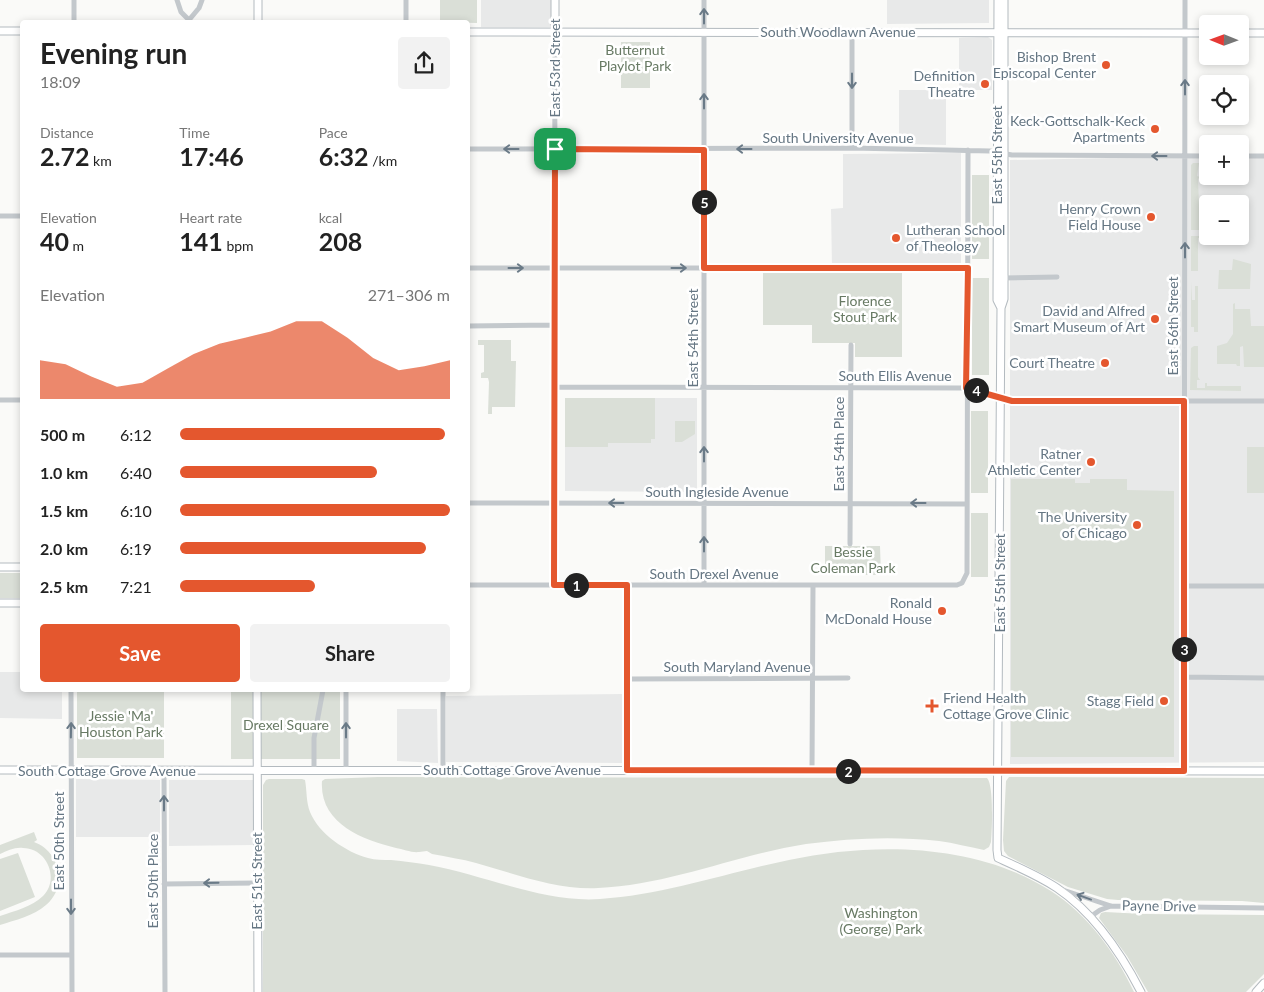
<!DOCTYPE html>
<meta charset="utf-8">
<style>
body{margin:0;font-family:Lato,sans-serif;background:#f2f2f2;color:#222;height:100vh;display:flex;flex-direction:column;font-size:19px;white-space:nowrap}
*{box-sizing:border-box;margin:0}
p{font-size:16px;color:#767676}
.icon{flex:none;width:28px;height:28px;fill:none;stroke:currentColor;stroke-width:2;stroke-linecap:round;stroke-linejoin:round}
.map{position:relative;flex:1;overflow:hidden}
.details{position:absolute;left:20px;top:20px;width:450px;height:672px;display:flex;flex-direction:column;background:#fff;border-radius:5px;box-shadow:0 2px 8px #0003}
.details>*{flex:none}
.needle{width:32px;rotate:271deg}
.buttons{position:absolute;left:1199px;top:15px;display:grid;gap:10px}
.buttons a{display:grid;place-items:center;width:50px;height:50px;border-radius:5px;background:#fff;box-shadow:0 2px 8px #0003;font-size:25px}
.pin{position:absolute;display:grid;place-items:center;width:42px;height:42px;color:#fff;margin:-21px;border-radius:10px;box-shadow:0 2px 8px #0006}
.km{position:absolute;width:25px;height:25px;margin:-12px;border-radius:50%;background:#222;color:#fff;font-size:14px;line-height:25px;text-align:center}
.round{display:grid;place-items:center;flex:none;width:52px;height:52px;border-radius:5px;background:#f2f2f2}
.head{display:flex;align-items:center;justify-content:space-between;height:85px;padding:0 20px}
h1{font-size:28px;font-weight:700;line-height:38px}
.figures{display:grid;grid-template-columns:repeat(3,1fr);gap:8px;height:85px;padding:5px 20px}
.figures div{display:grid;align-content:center}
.figures b{font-size:25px;font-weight:700}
.figures small{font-size:14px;font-weight:400}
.figures p{font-size:14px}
.chart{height:140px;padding:10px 20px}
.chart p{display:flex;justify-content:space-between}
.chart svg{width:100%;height:90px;margin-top:5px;fill:#e4572e;opacity:.7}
.action{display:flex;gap:10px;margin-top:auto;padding:10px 20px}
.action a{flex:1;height:58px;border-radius:5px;background:#e4572e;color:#fff;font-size:20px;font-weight:700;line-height:58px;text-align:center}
.action a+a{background:#f2f2f2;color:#222}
ul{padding:0 20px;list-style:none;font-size:16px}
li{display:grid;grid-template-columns:80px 60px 1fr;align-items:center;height:38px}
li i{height:12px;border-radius:6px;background:#e4572e}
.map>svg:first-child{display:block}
.built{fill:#e8e9e9;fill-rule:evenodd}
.green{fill:#dadfd7}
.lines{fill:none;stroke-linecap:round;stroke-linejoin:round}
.secondary-casing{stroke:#b3babf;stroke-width:9}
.street{stroke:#c3c8cc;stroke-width:5}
.secondary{stroke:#fff;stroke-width:7}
.oneway{stroke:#6a7a87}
.route-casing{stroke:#fff;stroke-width:10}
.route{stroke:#e4572e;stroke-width:6}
.poi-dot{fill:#e4572e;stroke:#fff;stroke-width:2}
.labels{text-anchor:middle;stroke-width:5;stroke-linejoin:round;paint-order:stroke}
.street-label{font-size:14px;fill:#657683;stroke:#fff}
.park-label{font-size:14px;fill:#687a64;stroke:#fff}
.poi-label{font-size:14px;fill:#657683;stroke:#fff;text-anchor:end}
</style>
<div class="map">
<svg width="1264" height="992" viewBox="0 0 1264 992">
<rect width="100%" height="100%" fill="#fafaf8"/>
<!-- built -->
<path class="built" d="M 481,0 L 557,0 L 557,27 L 481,27 Z
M 887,0 L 989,0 L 989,23 L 887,24 Z
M 988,37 L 992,40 L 992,90 L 959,90 L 959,38 Z
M 899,90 L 946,90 L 946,145 L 899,144 Z
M 961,153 L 961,267 L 832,267 L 831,209 L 843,208 L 843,154 Z
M 1207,156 L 1208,176 L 1240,176 L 1240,156 L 1264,156 L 1264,762 L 1010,764 L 1010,160 ZM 1208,204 L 1240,204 L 1240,236 L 1208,236 Z
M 565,398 L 697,398 L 697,492 L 565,491 Z
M 0,672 L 22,672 L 22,690 L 62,690 L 62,719 L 0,718 Z
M 622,694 L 622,763 L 446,762 L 446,696 Z
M 397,709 L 437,709 L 438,763 L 397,761 Z
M 76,779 L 160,780 L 160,837 L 76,837 Z
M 169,780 L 253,780 L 253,845 L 169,846 Z"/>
<!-- green -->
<path class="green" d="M 440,0 L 477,0 L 477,23 L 440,22 Z
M 621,42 L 650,42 L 650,88 L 621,88 Z
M 1193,163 L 1199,163 L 1197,176 L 1200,177 L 1198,179 L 1200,230 L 1191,230 L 1191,165 Z
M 972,175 L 989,175 L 989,259 L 972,259 Z
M 1191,236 L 1211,236 L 1207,239 L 1198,238 L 1198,271 L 1191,271 Z
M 1233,259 L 1251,264 L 1250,289 L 1218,289 L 1219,270 L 1232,270 Z
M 763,273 L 902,273 L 902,357 L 855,357 L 855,343 L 812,343 L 812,325 L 763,325 Z
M 972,278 L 989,278 L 989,375 L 972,375 Z
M 1191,282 L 1192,300 L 1195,300 L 1195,286 L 1198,286 L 1198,332 L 1194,332 L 1194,327 L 1191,327 Z
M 1235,303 L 1235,309 L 1250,309 L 1251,326 L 1264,326 L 1264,367 L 1244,367 L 1243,346 L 1240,347 L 1240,366 L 1237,366 L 1236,364 L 1217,364 L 1217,346 L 1227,343 L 1233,334 L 1233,304 Z
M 478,340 L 511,340 L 511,361 L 516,361 L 515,407 L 492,407 L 492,414 L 488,414 L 489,382 L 488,378 L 481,378 L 481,373 L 484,372 L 484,345 L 478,345 Z
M 1194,346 L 1198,346 L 1198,377 L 1200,380 L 1197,380 L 1197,388 L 1205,388 L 1205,383 L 1207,383 L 1207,386 L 1241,386 L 1241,391 L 1190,390 L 1191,348 Z
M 565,398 L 655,398 L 655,439 L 651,439 L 651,443 L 608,443 L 608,447 L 565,447 Z
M 971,411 L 988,411 L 988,493 L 971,493 Z
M 675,421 L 695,421 L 695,434 L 682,442 L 675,442 Z
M 1247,447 L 1264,447 L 1264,493 L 1247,493 Z
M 1011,479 L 1075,479 L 1075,483 L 1090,483 L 1090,479 L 1127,479 L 1127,490 L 1174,491 L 1174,757 L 1011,757 Z
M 971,513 L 988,513 L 988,577 L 971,577 Z
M 825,546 L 880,546 L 881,575 L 825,575 Z
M 0,573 L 22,573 L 22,598 L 0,598 Z
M 77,690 L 164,690 L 164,758 L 77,758 Z
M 231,690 L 340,690 L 340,759 L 231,759 Z
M 378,777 L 987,778 C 994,785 992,830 991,842 L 989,847 L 984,850 C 969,847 954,843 939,841 C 895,836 850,838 806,844 C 736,855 670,885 598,888 C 556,890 516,874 476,863 C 462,859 447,857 432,854 L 427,851 C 424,851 422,852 419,852 C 412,853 403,849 396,848 C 362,840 319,823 322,781 L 325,779 Z
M 1009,777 L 1264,778 L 1264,903 L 1242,901 L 1118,900 L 1107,899 L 1068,887 L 1008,856 L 1004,851 L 1003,840 L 1006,781 Z
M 269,779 L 302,779 L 305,780 C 307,791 306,802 310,812 C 319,834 346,852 368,858 C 375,860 384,860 391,860 C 404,861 417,863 429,865 C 485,875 543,903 600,899 C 664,895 726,873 789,860 C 874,842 976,843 1051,891 C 1087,914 1116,953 1134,992 L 263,992 L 263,785 L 266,780 Z
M 34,832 L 37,840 L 34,842 C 60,851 68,887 46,905 C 34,916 15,920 0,925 L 0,916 C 14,911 32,907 43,896 C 60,879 47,848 23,848 C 15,847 7,851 0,854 L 0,845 Z
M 18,853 L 35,897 L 0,911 L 0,859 Z
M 1105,912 L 1144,914 L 1264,915 L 1264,974 L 1246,992 L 1148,992 L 1127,956 L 1099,918 L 1101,913 Z"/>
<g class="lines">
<defs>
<path id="secondary" d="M 258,0 L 258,22
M 998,0 L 997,300 L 1001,308
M 1004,0 L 1004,299 L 1001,308 L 997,850 L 998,858 C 1018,867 1039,876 1057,888 C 1094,913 1121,953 1141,992
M 0,31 L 22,31
M 468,32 L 1208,33
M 555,32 L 555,0
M 1240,33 L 1264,33
M 0,567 L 22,567
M 0,603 L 22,603
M 257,690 L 258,992
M 0,770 L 1264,771
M 1256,992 L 1264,983"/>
</defs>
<!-- secondary casing -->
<use href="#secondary" class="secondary-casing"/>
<!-- street -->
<path class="street" d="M 177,0 L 181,12 L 189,20 L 189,22
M 189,20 L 199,8 L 202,0
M 74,22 L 74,0
M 406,22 L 406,0
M 852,33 L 852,148
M 468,149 L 852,148 L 990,151 L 1012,155 L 1208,156
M 1240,156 L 1264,156
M 0,216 L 22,216
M 468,268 L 968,268
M 1002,278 L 1057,277
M 468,326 L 554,325
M 554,387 L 966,388 L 1012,401 L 1264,401
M 0,400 L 22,400
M 468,503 L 967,504
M 850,544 L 851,345
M 468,585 L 957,585 L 962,583 L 967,573 L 968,150
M 554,585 L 555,32
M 627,585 L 627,770
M 704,585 L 704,0
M 1184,586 L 1264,586
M 1184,677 L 1264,678
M 627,679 L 848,678
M 71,690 L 72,992
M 314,770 L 314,738 L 323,690
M 346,770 L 346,690
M 443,770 L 443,690
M 164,771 L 165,992
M 812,771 L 813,585
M 1184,771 L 1185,0
M 164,884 L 257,883
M 1060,889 L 1111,906 L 1264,908
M 1090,917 L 1100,910 L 1111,906
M 0,955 L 71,955"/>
<!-- secondary -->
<use href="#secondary" class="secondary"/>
</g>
<!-- one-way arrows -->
<defs><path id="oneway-shaft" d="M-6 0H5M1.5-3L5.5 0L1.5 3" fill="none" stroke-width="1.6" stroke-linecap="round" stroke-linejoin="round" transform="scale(1.25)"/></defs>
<g class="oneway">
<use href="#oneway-shaft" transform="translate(704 16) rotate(-90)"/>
<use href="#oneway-shaft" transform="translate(852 81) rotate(90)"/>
<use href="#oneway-shaft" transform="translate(1185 87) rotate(-90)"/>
<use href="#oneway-shaft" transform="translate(704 101) rotate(-90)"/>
<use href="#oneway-shaft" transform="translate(511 149) rotate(-180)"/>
<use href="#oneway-shaft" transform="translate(744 149) rotate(180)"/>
<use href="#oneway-shaft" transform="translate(1159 156) rotate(-180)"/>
<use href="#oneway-shaft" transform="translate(1185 250) rotate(-90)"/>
<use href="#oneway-shaft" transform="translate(516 268)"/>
<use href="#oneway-shaft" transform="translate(679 268)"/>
<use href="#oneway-shaft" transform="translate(704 454) rotate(-90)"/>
<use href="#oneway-shaft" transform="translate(616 503) rotate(180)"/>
<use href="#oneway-shaft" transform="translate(918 503) rotate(-180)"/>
<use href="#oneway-shaft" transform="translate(704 544) rotate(-90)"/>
<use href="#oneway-shaft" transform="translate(71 730) rotate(-89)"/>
<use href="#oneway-shaft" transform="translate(346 730) rotate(-90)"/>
<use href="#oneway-shaft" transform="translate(164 803) rotate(-90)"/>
<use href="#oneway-shaft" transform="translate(211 883) rotate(179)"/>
<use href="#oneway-shaft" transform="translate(1084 897) rotate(-160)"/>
<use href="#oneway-shaft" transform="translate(71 907) rotate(90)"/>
</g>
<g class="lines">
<defs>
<path id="route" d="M 555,149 L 704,150 L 704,268 L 968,268 L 966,388 L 1012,401 L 1184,401 L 1184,771 L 627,770 L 627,585 L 554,585 Z"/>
</defs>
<!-- route casing -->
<use href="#route" class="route-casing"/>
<!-- route -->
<use href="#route" class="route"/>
</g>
<!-- markers -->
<g class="poi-dot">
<circle cx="1106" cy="65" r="5"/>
<circle cx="985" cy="84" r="5"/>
<circle cx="1155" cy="129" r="5"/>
<circle cx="1151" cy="217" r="5"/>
<circle cx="896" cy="238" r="5"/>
<circle cx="1155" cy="319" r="5"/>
<circle cx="1105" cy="363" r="5"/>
<circle cx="1091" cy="462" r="5"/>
<circle cx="1137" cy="525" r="5"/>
<circle cx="942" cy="611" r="5"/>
<circle cx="1164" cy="701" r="5"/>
<path d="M929.5 698.5h5v5h5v5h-5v5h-5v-5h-5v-5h5z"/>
</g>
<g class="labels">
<!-- street labels -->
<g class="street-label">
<text x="838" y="37">South Woodlawn Avenue</text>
<text transform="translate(555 68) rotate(-90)" y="5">East 53rd Street</text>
<text x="838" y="143">South University Avenue</text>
<text transform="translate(997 155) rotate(-90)" y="5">East 55th Street</text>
<text transform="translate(1173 326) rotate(-90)" y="5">East 56th Street</text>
<text transform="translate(693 338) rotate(-90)" y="5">East 54th Street</text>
<text x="895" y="381">South Ellis Avenue</text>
<text transform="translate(839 444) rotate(-90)" y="5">East 54th Place</text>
<text x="717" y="497">South Ingleside Avenue</text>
<text x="714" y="579">South Drexel Avenue</text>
<text transform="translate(1000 583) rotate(-90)" y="5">East 55th Street</text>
<text x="737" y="672">South Maryland Avenue</text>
<text x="512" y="775">South Cottage Grove Avenue</text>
<text x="107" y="776">South Cottage Grove Avenue</text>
<text transform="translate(59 841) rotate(-90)" y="5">East 50th Street</text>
<text transform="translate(153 881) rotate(-90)" y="5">East 50th Place</text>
<text transform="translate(257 881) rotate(-90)" y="5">East 51st Street</text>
<text transform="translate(1159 906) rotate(1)" y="5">Payne Drive</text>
</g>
<!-- park labels -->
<g class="park-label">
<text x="635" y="55">Butternut<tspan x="635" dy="16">Playlot Park</tspan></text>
<text x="865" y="306">Florence<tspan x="865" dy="16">Stout Park</tspan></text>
<text x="853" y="557">Bessie<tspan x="853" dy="16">Coleman Park</tspan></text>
<text x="121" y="721">Jessie 'Ma'<tspan x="121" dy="16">Houston Park</tspan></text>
<text x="286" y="730">Drexel Square</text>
<text x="881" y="918">Washington<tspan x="881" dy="16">(George) Park</tspan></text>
</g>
<!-- poi labels -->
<g class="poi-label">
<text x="1096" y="62">Bishop Brent<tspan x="1096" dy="16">Episcopal Center</tspan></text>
<text x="975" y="81">Definition<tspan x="975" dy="16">Theatre</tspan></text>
<text x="1145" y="126">Keck-Gottschalk-Keck<tspan x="1145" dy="16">Apartments</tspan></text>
<text x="1141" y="214">Henry Crown<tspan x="1141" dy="16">Field House</tspan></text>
<text x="906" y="235" text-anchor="start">Lutheran School<tspan x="906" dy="16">of Theology</tspan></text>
<text x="1145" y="316">David and Alfred<tspan x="1145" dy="16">Smart Museum of Art</tspan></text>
<text x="1095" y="368">Court Theatre</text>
<text x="1081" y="459">Ratner<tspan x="1081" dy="16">Athletic Center</tspan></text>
<text x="1127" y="522">The University<tspan x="1127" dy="16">of Chicago</tspan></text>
<text x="932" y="608">Ronald<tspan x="932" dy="16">McDonald House</tspan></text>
<text x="943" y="703" text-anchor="start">Friend Health<tspan x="943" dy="16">Cottage Grove Clinic</tspan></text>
<text x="1154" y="706">Stagg Field</text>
</g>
</g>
</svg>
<div class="buttons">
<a><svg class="needle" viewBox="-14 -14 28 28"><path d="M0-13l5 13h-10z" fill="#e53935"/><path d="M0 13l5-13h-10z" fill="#767676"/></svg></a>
<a><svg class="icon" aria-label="locate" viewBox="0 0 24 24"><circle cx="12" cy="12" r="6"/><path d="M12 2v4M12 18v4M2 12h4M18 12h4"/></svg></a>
<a>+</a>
<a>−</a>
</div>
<div class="pin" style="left:555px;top:149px;background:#1e9e55"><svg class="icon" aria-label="arrive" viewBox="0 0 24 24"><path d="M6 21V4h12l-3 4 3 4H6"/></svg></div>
<b class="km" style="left:576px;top:585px">1</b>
<b class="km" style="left:848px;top:771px">2</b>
<b class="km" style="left:1184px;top:649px">3</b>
<b class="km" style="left:976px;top:390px">4</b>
<b class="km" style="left:704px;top:202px">5</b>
<section class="details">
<div class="head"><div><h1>Evening run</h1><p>18:09</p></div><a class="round"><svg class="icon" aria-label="share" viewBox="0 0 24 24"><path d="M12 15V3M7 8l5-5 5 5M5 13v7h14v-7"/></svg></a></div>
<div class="figures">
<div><p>Distance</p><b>2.72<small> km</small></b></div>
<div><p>Time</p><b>17:46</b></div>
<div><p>Pace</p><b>6:32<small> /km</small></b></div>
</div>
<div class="figures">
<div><p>Elevation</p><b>40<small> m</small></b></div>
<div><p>Heart rate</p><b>141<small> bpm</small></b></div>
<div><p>kcal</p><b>208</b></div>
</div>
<div class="chart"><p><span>Elevation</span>271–306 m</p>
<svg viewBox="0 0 160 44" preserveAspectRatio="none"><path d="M0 44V25L10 27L20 33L30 38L40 36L50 29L60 22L70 17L80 14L90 11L100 6L110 6L120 14L130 24L140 30L150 28L160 25V44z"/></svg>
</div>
<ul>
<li><b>500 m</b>6:12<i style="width:98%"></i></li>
<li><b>1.0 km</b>6:40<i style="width:73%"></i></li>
<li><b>1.5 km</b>6:10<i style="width:100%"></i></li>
<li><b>2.0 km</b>6:19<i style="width:91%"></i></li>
<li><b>2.5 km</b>7:21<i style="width:50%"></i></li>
</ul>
<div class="action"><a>Save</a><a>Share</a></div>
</section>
</div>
